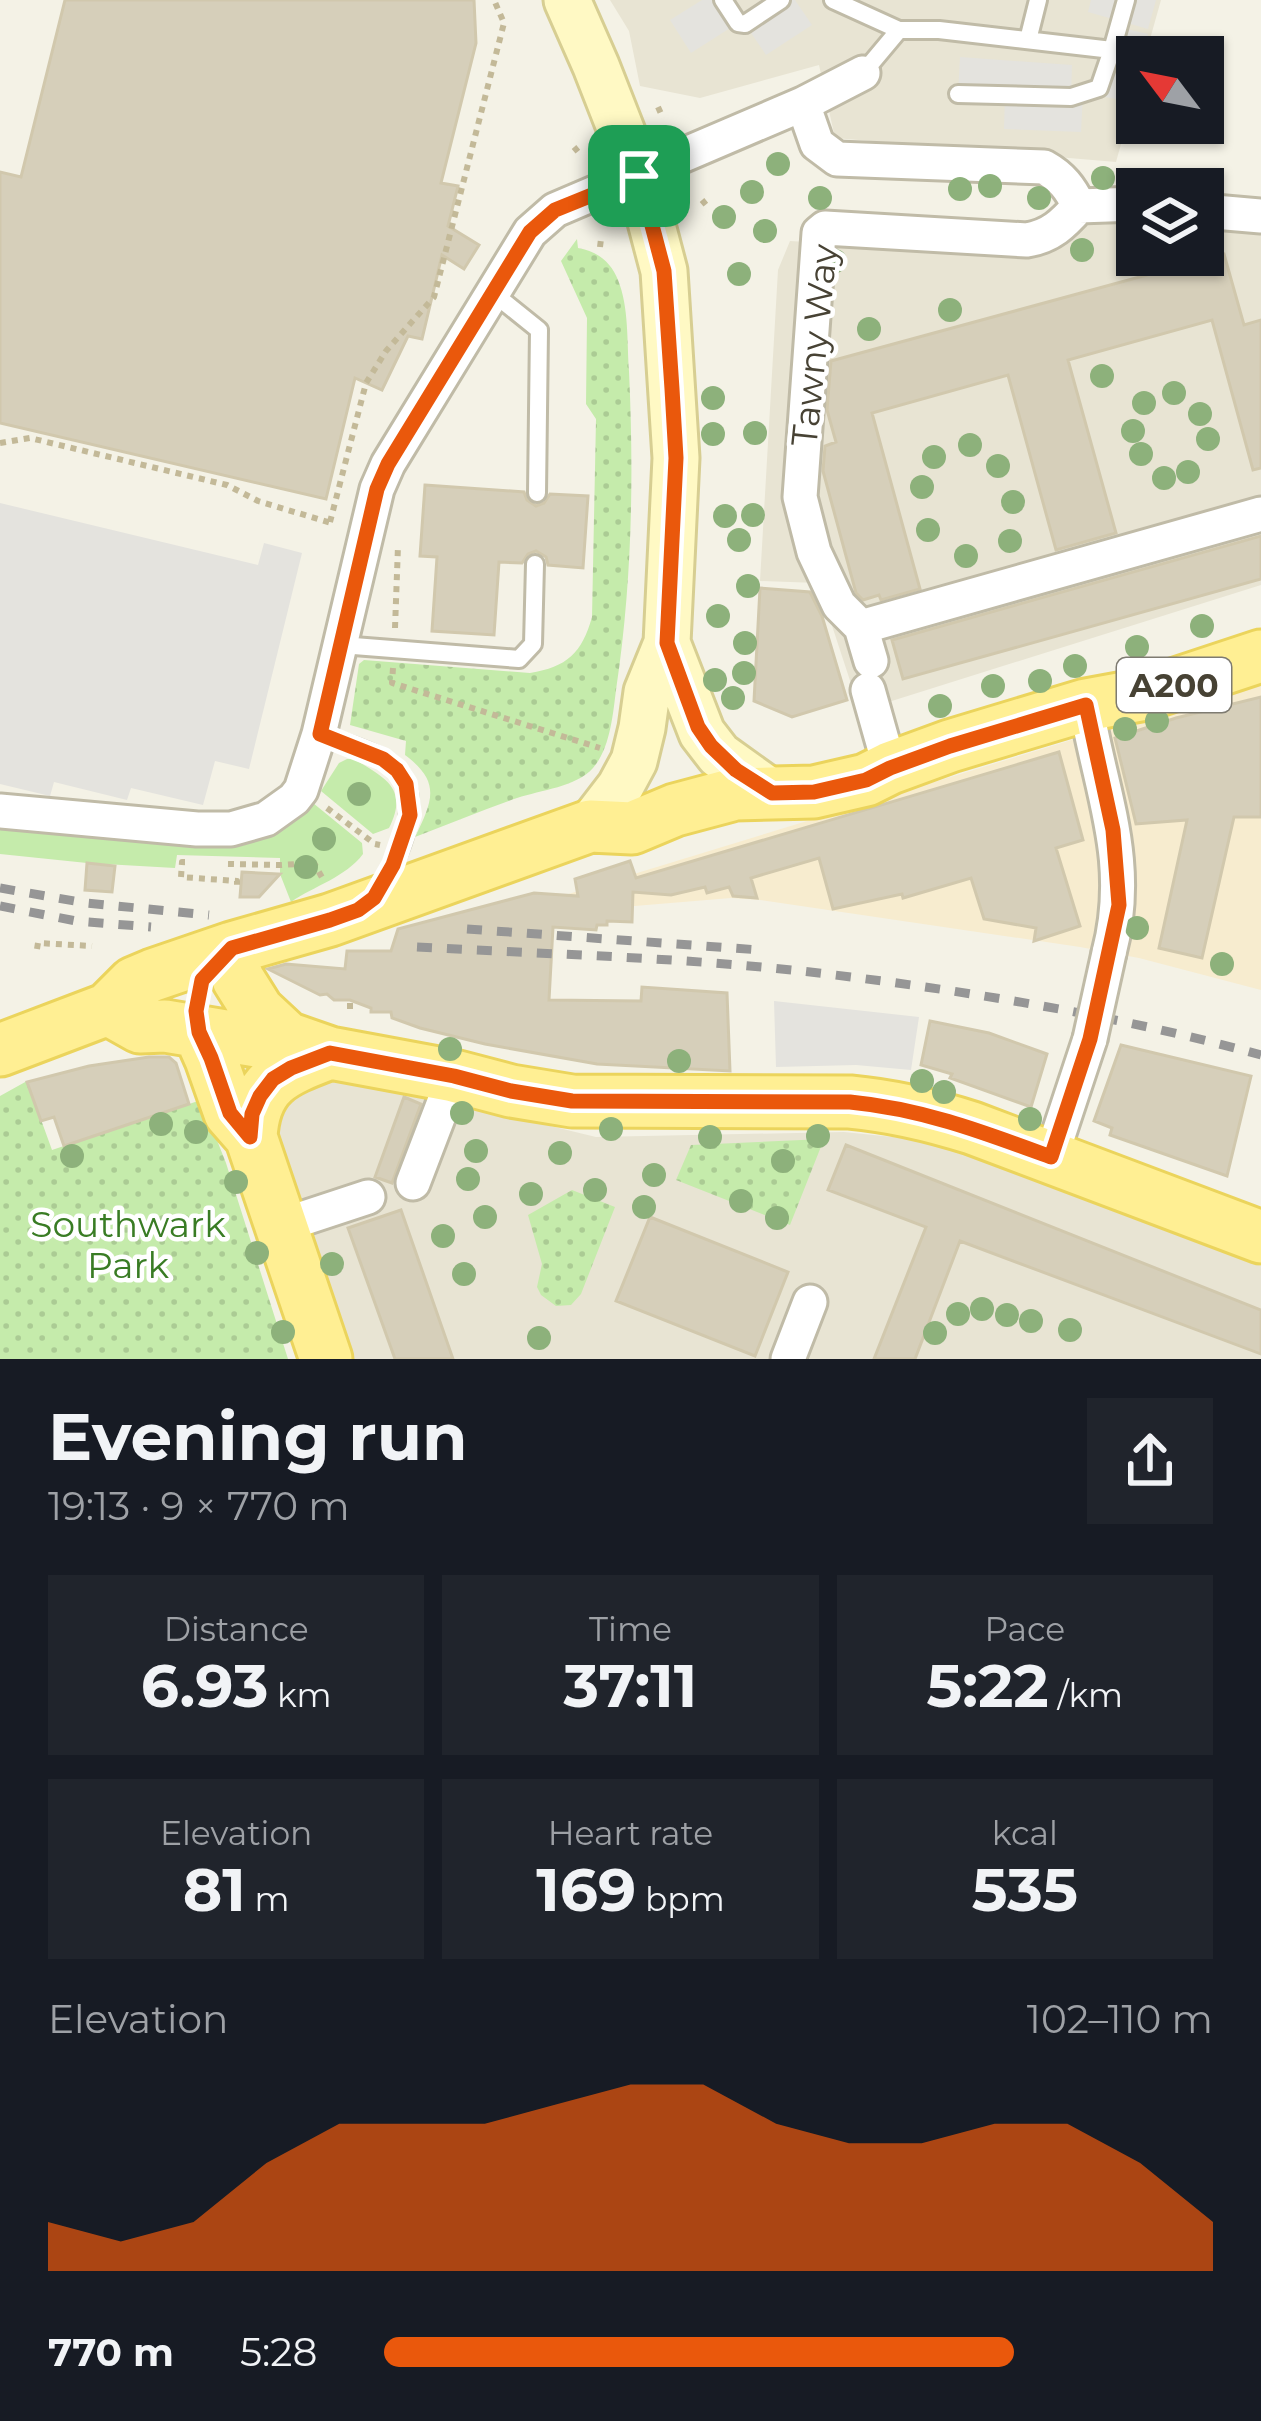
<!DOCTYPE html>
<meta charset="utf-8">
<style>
body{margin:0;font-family:Montserrat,sans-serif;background:#20242c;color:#f1f3f6;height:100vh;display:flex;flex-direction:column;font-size:45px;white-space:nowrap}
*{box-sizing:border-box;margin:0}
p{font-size:39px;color:#9ea1a6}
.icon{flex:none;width:66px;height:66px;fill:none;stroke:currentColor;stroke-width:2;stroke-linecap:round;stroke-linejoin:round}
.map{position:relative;height:1359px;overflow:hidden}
.side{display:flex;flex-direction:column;background:#171b24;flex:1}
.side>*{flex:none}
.needle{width:78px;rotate:302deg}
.tools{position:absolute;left:1116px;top:36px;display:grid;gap:24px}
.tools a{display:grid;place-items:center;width:108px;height:108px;border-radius:0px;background:#171b24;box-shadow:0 3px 9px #0004;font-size:60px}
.pin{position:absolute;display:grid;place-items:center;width:102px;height:102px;color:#fff;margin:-51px;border-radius:24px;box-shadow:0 6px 18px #0006}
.round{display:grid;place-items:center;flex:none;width:126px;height:126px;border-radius:0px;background:#20242c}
.overview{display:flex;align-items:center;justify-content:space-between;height:204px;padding:0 48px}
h1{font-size:66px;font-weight:700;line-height:90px}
.metrics{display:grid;grid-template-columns:repeat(3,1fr);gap:18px;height:204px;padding:12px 48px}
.metrics div{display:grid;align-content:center;border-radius:0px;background:#20242c;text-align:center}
.metrics b{font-size:60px;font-weight:700}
.metrics small{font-size:33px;font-weight:400}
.metrics p{font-size:33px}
.chart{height:336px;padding:24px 48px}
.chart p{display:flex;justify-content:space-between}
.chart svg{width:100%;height:216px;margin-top:12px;fill:#ea580c;opacity:.7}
ul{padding:0 48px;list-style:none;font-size:39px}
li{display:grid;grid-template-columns:192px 144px 1fr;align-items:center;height:90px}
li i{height:30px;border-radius:15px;background:#ea580c}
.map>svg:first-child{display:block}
.residential{fill:#e8e4d3}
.commercial{fill:#f7eccf}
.grass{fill:url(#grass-dots)}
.garden{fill:#c5ebab}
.parking{fill:#e4e3de}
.building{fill:#d6cfba;stroke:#d1c8ad;stroke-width:3}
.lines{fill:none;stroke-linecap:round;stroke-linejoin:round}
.lane-casing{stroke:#c0bba7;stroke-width:22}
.street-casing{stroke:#c0bba7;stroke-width:39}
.secondary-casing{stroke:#d7ce92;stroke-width:51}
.primary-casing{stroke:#ebd45c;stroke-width:57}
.path{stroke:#c3b998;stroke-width:6;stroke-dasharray:6 6;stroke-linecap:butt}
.lane{stroke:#fff;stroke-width:16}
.street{stroke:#fff;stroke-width:33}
.secondary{stroke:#fff9c4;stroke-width:45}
.primary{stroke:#ffef93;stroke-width:51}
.rail{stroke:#969696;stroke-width:9;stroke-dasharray:15 15;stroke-linecap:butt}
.street-bridge-casing{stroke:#c0bba7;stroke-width:39;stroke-linecap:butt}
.street-bridge{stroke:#fff;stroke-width:33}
.tree{fill:#8db17b}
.route-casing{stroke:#fff;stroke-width:24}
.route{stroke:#ea580c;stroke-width:15}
.labels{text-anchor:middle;stroke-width:9;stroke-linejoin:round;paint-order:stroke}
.shield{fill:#fff;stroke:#7e7b71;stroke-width:3}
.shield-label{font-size:33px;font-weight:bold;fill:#474234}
.street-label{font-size:36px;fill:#474234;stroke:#fff}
.park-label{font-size:36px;fill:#397c24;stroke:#fff}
</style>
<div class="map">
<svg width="1261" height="1359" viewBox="0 0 1261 1359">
<defs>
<pattern id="grass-dots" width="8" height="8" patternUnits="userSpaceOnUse" patternTransform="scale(3)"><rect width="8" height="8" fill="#c5ebab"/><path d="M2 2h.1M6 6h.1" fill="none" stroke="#abcb94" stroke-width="1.8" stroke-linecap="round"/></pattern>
</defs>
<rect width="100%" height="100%" fill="#f4f2e6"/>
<!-- residential -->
<path class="residential" d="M 610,0 L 1161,0 L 1145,57 L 1137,57 L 1137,87 L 1116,162 L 835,138 L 819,65 L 700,98 L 640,86 L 629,31 Z
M 1137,193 L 1137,255 L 1203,255 L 1203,196 L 1261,198 L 1261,585 L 860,711 L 818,583 L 760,581 L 778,270 L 790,241 L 1043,256 L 1074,227 Z
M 347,1077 L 596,1137 L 844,1132 L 913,1139 L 979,1151 L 1261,1266 L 1261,1359 L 348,1359 L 266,1117 L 289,1081 Z"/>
<!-- commercial -->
<path class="commercial" d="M 1261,682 L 1261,990 L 1139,958 L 1080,947 L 760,900 L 731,898 L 490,918 Z"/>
<!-- grass -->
<path class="grass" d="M 577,239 L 578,248 C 597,251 611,262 618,280 C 629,307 627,342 629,371 C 634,478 632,584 616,690 C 613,714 610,749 593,768 C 576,787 541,790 517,798 C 483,810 449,824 415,837 C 433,800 441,782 405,755 L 406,741 L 350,725 L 359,664 L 364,660 L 530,673 C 567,667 582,653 592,617 L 596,419 L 586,404 L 587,318 L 561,261 Z
M 27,1081 L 52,1150 L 201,1100 L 226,1163 L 288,1359 L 0,1359 L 0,1096 Z
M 824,1139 L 790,1225 L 676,1180 L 691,1145 Z
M 572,1190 L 615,1207 L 581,1294 L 571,1305 L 556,1306 L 541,1295 L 537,1287 L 542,1264 L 528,1215 Z"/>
<!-- garden -->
<path class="garden" d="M 347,759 L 354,759 C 385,778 409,788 389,828 L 373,834 L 321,791 L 339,763 Z
M 313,803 L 362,843 L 363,854 C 346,877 314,886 291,902 L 280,874 L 280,858 L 177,855 L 175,868 L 87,863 L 0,854 L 0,826 L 292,820 Z"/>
<!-- parking -->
<path class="parking" d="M 702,0 L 723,0 L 738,23 L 691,53 L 670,20 Z
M 781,0 L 795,0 L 812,25 L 766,55 L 745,24 Z
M 1091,0 L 1156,0 L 1148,29 L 1088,12 Z
M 1118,27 L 1148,34 L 1142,57 L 1137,57 L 1137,73 L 1129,101 L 1105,97 L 1099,88 Z
M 960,57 L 1072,65 L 1071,96 L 1083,93 L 1081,132 L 1004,129 L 1005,95 L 958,94 Z
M 0,503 L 258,565 L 264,543 L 302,553 L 249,769 L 215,761 L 203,805 L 131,788 L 127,800 L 54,782 L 50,796 L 0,784 Z
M 774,1001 L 919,1017 L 911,1070 L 856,1065 L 776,1067 Z"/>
<!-- building -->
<path class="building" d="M 65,0 L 474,0 L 476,43 L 441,183 L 458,186 L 448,226 L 479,245 L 464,269 L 442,255 L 422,339 L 408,336 L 382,390 L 355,378 L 326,499 L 0,423 L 0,172 L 21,177 Z
M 1224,254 L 1244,325 L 1261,320 L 1261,468 L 1253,470 L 1212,320 L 1068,360 L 1116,533 L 1056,550 L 1008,375 L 872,413 L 920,589 L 881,600 L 879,595 L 863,600 L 856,593 L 823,471 L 825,446 L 836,442 L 827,410 L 831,361 Z
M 425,485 L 524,492 L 527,500 L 536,506 L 544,503 L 550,494 L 588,496 L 583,568 L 548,565 L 546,557 L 536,551 L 528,554 L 522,563 L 499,562 L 494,635 L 432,631 L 437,557 L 420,556 Z
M 1261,536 L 1261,579 L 903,679 L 892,640 Z
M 760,588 L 810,592 L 822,616 L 847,700 L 792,717 L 754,701 Z
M 1261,697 L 1261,817 L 1234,817 L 1202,958 L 1159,948 L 1187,820 L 1136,824 L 1115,738 L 1176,718 Z
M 1059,752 L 1083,840 L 1056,848 L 1080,926 L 1034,941 L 1036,928 L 984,919 L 971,878 L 903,898 L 902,894 L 833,909 L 819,858 L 751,878 L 757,898 L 733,896 L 729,887 L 707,893 L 705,887 L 671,895 L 633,892 L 632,922 L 607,921 L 607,925 L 597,925 L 596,930 L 553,927 L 549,1000 L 641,1001 L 642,987 L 727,993 L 730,1071 L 597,1064 L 485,1044 L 420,1028 L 392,1018 L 391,1012 L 371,1012 L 371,1008 L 350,1000 L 334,1000 L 327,994 L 320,995 L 268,969 L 286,964 L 345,969 L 347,951 L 391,951 L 398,929 L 534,893 L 578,896 L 575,879 L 630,861 L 636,878 Z
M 87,863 L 115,866 L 112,892 L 85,890 Z
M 242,872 L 280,874 L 259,897 L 240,897 Z
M 930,1021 L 989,1033 L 1047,1054 L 1031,1107 L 950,1078 L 952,1074 L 921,1065 Z
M 1121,1045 L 1251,1076 L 1227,1176 L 1110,1135 L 1112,1128 L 1094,1121 Z
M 149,1057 L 169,1057 L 176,1063 L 189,1104 L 64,1146 L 54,1117 L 41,1121 L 27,1082 L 89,1066 Z
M 404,1097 L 421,1104 L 392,1183 L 375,1177 Z
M 846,1145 L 1261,1310 L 1261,1354 L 960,1241 L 915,1359 L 874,1359 L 926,1227 L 828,1190 Z
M 401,1210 L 453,1359 L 395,1359 L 348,1228 Z
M 650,1217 L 788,1272 L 755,1356 L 616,1301 Z"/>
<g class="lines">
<defs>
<path id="lane" d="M 723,0 L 738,23 L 745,24 L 781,0
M 833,0 L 899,30 L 939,30 L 1112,50 L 1126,0
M 1028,40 L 1038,0
M 863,73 L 899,30
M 958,94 L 1071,97 L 1099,88 L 1112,50
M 493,293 L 539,330 L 537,493
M 341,645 L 519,659 L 533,644 L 535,564
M 319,734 C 340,742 364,748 383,759 C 432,786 401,853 380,889
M 196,1024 L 199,986 L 211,970"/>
<path id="street" d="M 803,104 L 817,144 L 837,159 L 1044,167 C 1062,177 1070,188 1079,206
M 1203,211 L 1261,216
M 861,627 L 1261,514
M 871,661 L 861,627 L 839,605 L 814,552 L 800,497 L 819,233 L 825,228 L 1027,240 C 1051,236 1063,224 1079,206 L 1137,204
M 868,690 L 890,768
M 1086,705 C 1101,794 1133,861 1109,953
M 0,811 L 197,829 L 231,829 L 266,819 L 294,799 L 301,790 L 319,734 L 377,489 L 388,464 L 530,232 L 555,210 L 803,104 L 863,73
M 1051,1157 L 1090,1039
M 413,1183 L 454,1076
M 280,1226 L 368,1197
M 788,1359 L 810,1302"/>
<path id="secondary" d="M 567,0 L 596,66 L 639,176 L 664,271 L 676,458 L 667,643 L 647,692 L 642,728 L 634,761 L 620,787 L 590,826
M 667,643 L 702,733 L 719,755 L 772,793"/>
<path id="primary" d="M 232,948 L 234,967 L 238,979 L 258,1011 L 287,1038 L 330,1053 L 454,1076 L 511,1091 L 572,1101 L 850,1102 C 893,1106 931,1115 972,1128 L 1261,1237
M 108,1009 L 140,1027 L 165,1026 L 268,1043 L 287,1038
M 199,1032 L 211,1059 L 230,1113 L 251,1137
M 0,1050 L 108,1009 L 134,983 L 153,975 L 232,948 L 330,920 L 590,826 L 632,828 L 675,810 L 735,794 L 814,792 L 866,780 L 890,768 L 950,746 L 1086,705 L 1146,694 L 1261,656
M 326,1359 L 251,1137 C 254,1081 283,1071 330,1053"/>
</defs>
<!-- lane casing -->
<use href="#lane" class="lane-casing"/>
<!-- street casing -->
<use href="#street" class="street-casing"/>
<!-- secondary casing -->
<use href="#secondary" class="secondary-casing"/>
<!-- primary casing -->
<use href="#primary" class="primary-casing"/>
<!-- path -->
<path class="path" d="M 658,107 L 663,118
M 574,147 L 579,153
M 702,200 L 707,206
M 600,247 L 601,239
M 0,443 L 30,438 L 227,485 L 258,501 L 331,523
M 330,522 L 366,383 L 386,351 L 434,297 L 504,23 L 494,0
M 395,628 L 398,546
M 393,668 L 392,683 L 600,748
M 327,808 L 375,844 L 380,845
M 185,862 L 182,862 L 181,877 L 237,881 L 237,887
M 228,864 L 281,865 L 314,863 L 324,881
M 37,949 L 38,943 L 92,946
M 350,1009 L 350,1000"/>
<!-- lane -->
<use href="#lane" class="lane"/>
<!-- street -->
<use href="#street" class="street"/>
<!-- secondary -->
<use href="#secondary" class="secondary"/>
<!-- primary -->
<use href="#primary" class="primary"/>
<!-- rail -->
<path class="rail" d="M 0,888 L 86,903 L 209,915
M 0,906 L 76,921 L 151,927
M 467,929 L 760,950
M 417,947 C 542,954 668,957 792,970 C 945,987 1113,1014 1261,1055"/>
<defs>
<path id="street-bridge" d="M 1090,1039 L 1109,953"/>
</defs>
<!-- street-bridge casing -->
<use href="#street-bridge" class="street-bridge-casing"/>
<!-- street-bridge -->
<use href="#street-bridge" class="street-bridge"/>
</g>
<!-- trees -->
<g class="tree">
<circle cx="778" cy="164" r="12"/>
<circle cx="1103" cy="178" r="12"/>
<circle cx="990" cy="186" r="12"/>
<circle cx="960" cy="189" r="12"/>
<circle cx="752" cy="192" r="12"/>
<circle cx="820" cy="198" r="12"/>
<circle cx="1039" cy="198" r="12"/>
<circle cx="724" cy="217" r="12"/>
<circle cx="765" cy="231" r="12"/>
<circle cx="1082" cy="250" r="12"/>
<circle cx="835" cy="261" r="12"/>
<circle cx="739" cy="274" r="12"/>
<circle cx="950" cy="310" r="12"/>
<circle cx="869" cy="329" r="12"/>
<circle cx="1102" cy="376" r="12"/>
<circle cx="1174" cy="393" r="12"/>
<circle cx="713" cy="398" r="12"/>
<circle cx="1144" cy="403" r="12"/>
<circle cx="1200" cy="414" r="12"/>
<circle cx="1133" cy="431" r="12"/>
<circle cx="755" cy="433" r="12"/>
<circle cx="713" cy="434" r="12"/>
<circle cx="1208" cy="439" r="12"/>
<circle cx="970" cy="445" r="12"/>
<circle cx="1141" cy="454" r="12"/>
<circle cx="934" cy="457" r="12"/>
<circle cx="998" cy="466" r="12"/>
<circle cx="1188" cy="472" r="12"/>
<circle cx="1164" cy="478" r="12"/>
<circle cx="922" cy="487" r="12"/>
<circle cx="1013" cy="502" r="12"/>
<circle cx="753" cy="515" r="12"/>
<circle cx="725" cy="516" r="12"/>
<circle cx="928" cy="530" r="12"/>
<circle cx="739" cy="540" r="12"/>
<circle cx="1010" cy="541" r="12"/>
<circle cx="966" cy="556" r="12"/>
<circle cx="748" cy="586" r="12"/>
<circle cx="718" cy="616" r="12"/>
<circle cx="1202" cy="626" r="12"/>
<circle cx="745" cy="643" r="12"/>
<circle cx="1137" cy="647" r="12"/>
<circle cx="1075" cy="666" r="12"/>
<circle cx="744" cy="673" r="12"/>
<circle cx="715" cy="680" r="12"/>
<circle cx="1040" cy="681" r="12"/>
<circle cx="993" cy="686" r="12"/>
<circle cx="733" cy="698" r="12"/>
<circle cx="940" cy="706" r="12"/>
<circle cx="1157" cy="721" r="12"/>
<circle cx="1125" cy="729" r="12"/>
<circle cx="359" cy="794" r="12"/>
<circle cx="324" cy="839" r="12"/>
<circle cx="306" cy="867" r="12"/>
<circle cx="1137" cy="928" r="12"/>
<circle cx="1222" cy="964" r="12"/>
<circle cx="450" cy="1049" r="12"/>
<circle cx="679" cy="1061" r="12"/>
<circle cx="922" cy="1081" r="12"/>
<circle cx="944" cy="1092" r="12"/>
<circle cx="462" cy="1113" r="12"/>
<circle cx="1030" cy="1119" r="12"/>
<circle cx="161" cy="1124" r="12"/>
<circle cx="611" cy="1129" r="12"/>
<circle cx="196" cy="1132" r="12"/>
<circle cx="818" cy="1136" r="12"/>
<circle cx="710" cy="1137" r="12"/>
<circle cx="476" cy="1151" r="12"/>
<circle cx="560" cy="1153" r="12"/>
<circle cx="72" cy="1156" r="12"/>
<circle cx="783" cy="1161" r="12"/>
<circle cx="654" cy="1175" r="12"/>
<circle cx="468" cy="1179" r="12"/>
<circle cx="236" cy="1182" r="12"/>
<circle cx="595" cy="1190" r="12"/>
<circle cx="531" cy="1194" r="12"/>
<circle cx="741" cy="1201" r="12"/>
<circle cx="644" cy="1207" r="12"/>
<circle cx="485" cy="1217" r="12"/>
<circle cx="777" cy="1218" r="12"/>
<circle cx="443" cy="1236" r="12"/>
<circle cx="257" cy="1253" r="12"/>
<circle cx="332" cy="1264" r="12"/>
<circle cx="464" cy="1274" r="12"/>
<circle cx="982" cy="1309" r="12"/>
<circle cx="958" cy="1314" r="12"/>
<circle cx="1007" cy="1315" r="12"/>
<circle cx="1031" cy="1321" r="12"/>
<circle cx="1070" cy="1330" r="12"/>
<circle cx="283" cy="1332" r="12"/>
<circle cx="935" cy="1333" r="12"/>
<circle cx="539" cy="1338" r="12"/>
</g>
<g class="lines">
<defs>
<path id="route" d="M 639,176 L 664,271 L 672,389 L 676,458 L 667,643 L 698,727 L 711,746 L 736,770 L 772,793 L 814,792 L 866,780 L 890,768 L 950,746 L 1086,705 L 1113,830 L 1119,905 L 1090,1039 L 1051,1157 C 983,1132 923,1109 850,1102 L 572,1101 L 511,1091 L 454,1076 L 330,1053 L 291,1068 L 273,1079 L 260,1096 L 252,1114 L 250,1137 L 230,1113 L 211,1058 L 199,1032 L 196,1011 L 202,980 L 232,948 L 330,920 L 358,910 L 374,898 L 393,865 L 410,815 L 406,784 L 397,770 L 383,759 L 320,734 L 377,489 L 388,464 L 530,232 L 555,210 Z"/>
</defs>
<!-- route casing -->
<use href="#route" class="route-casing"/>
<!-- route -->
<use href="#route" class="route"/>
</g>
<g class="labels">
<!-- shield labels -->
<rect class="shield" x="1117" y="658" width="114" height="54" rx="9"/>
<g class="shield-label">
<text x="1174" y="697">A200</text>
</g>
<!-- street labels -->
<g class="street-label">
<text transform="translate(814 345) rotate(-84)" y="13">Tawny Way</text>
</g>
<!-- park labels -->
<g class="park-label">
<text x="128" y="1237">Southwark<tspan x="128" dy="41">Park</tspan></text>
</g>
</g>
</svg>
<div class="tools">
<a><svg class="needle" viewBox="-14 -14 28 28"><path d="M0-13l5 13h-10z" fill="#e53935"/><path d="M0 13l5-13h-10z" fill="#9ea1a6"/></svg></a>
<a><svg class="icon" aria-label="layers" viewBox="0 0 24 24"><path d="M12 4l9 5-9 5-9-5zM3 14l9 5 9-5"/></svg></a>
</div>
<div class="pin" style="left:639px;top:176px;background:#1e9e55"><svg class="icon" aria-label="arrive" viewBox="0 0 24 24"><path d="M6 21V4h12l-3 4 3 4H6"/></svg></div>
</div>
<section class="side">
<div class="overview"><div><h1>Evening run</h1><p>19:13 · 9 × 770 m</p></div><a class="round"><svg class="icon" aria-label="share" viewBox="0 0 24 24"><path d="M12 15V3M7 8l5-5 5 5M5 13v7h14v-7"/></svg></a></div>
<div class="metrics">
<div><p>Distance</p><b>6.93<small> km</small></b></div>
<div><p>Time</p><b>37:11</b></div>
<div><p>Pace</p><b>5:22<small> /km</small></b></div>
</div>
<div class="metrics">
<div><p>Elevation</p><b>81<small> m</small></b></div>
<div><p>Heart rate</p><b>169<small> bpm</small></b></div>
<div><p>kcal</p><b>535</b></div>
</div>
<div class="chart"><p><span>Elevation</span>102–110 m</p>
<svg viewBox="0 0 160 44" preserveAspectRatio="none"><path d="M0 44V34L10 38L20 34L30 22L40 14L50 14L60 14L70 10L80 6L90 6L100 14L110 18L120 18L130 14L140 14L150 22L160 34V44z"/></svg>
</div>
<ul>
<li><b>770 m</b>5:28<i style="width:76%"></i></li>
</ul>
</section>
